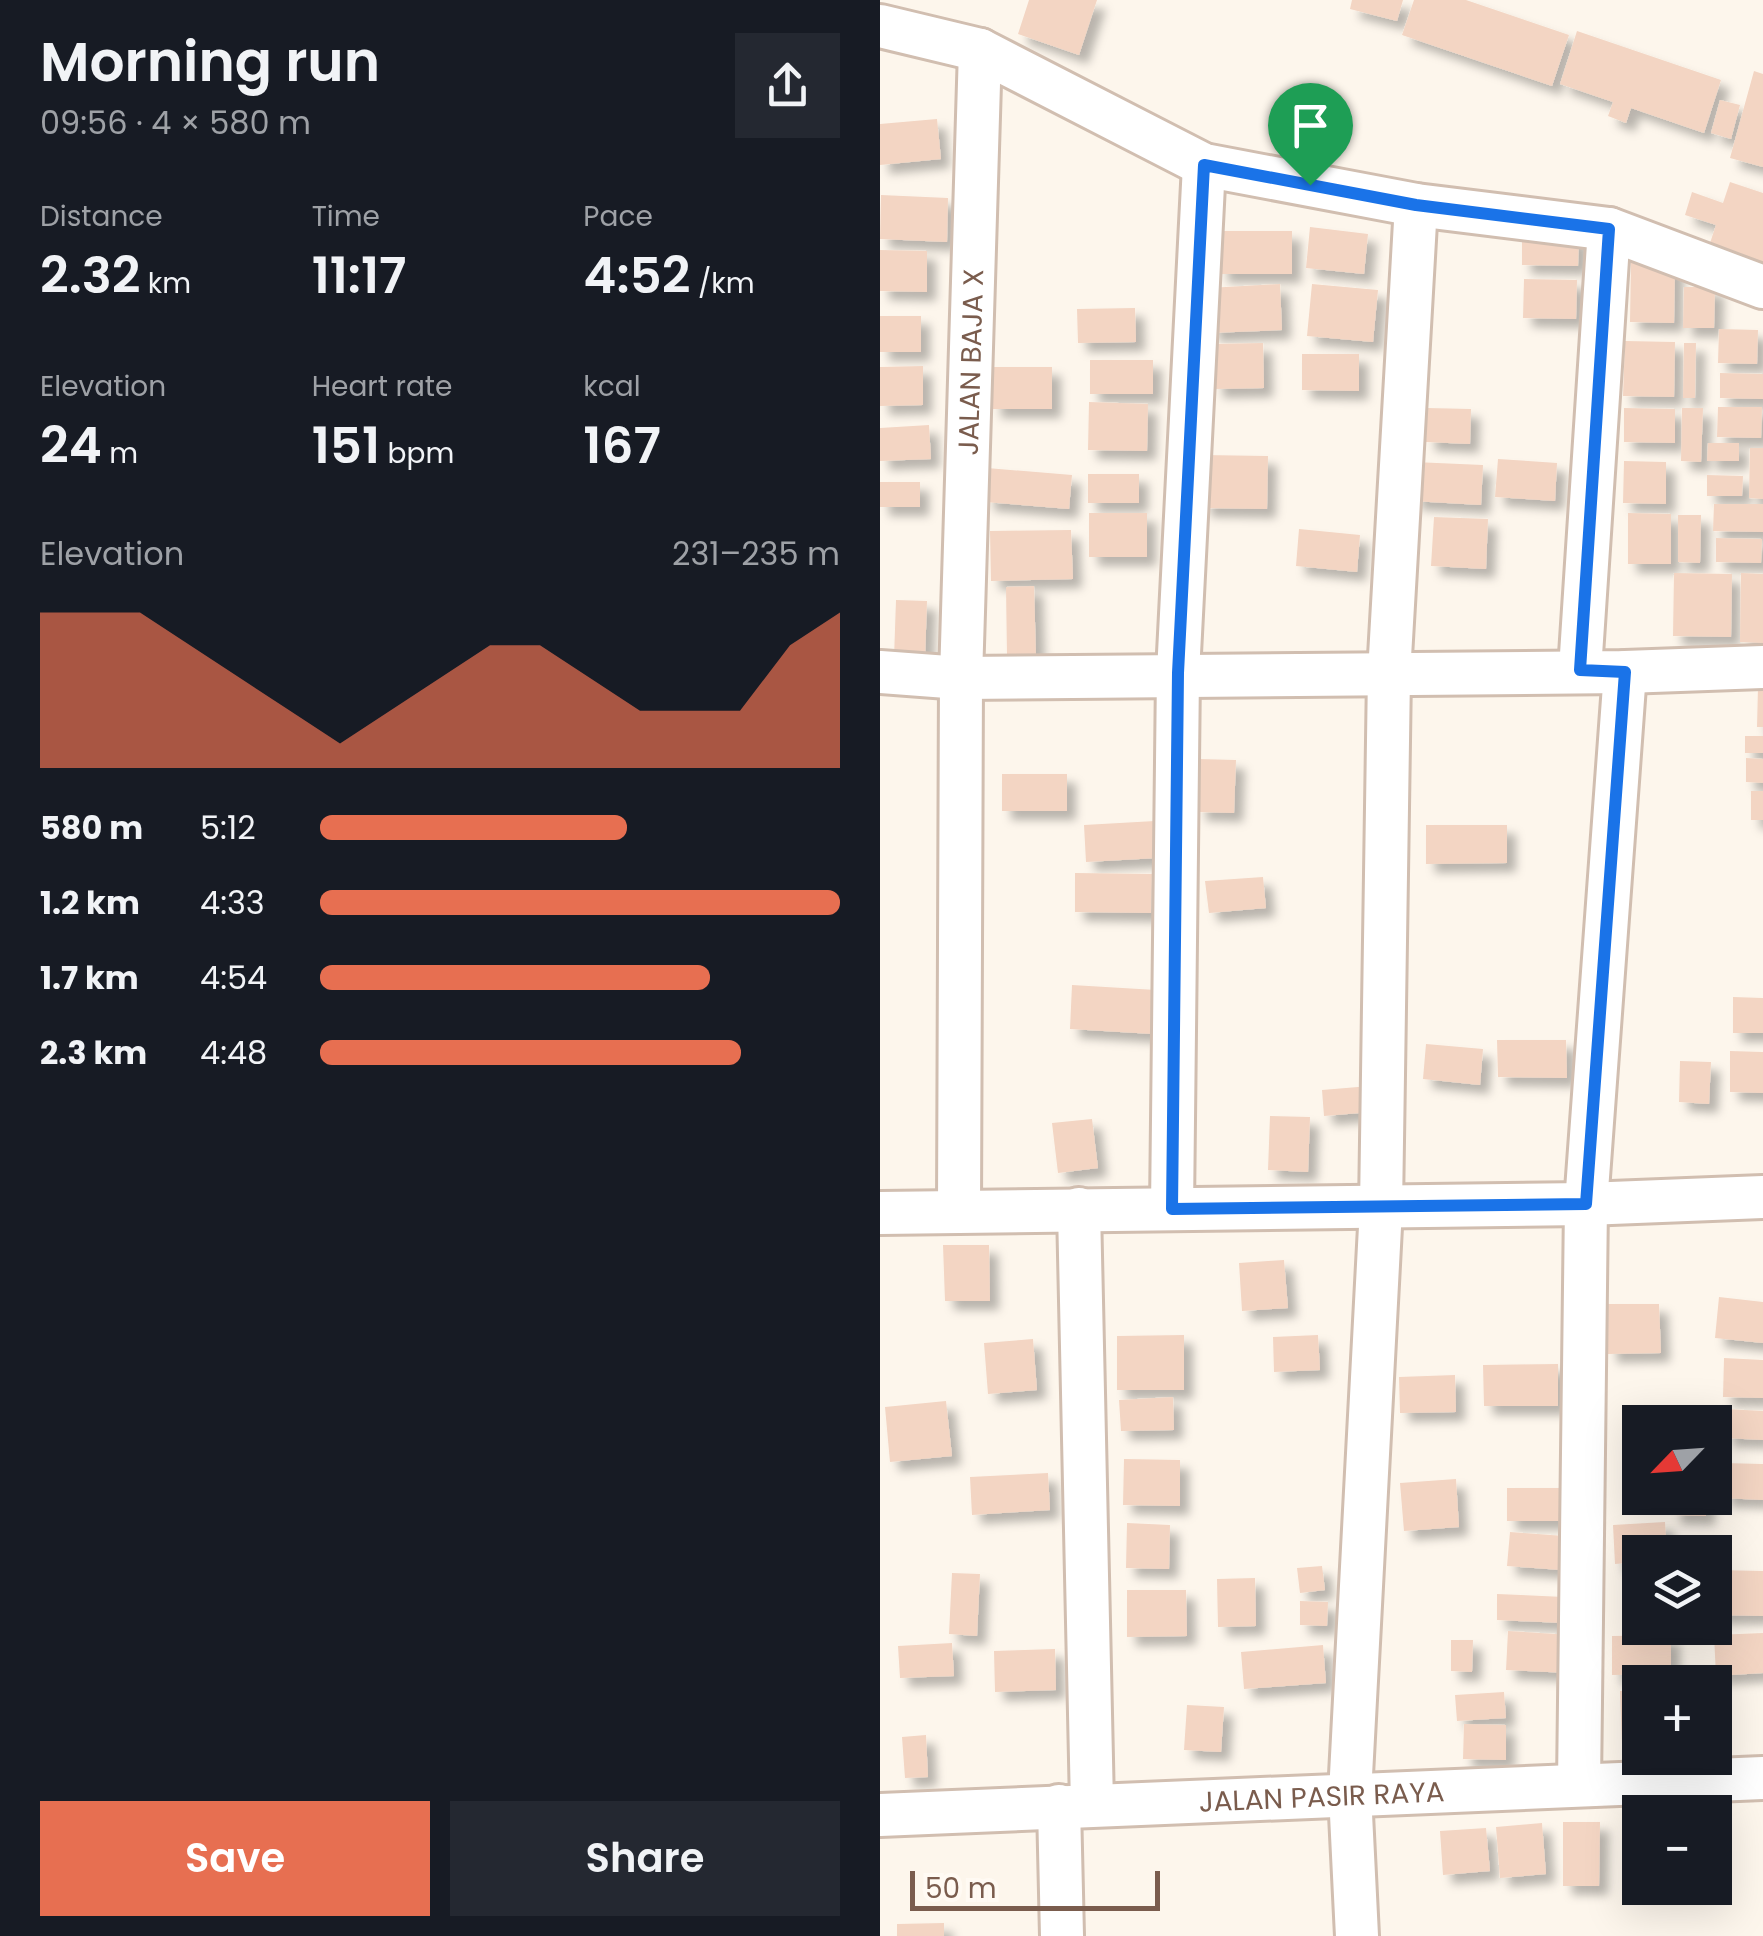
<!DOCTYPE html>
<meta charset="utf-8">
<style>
body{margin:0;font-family:Poppins,sans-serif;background:#242831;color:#f1f3f6;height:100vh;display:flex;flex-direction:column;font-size:38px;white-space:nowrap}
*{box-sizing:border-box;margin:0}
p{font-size:32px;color:#9ea1a6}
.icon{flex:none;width:55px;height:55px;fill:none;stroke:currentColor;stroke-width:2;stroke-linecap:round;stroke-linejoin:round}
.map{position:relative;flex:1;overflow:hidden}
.details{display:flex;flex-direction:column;background:#171b24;width:880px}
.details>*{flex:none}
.needle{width:65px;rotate:245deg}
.fabs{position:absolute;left:742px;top:1405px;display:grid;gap:20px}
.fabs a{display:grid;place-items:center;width:110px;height:110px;border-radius:0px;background:#171b24;box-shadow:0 10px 40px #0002;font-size:50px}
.scale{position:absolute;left:30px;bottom:25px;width:250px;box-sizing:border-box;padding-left:10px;border:5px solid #7a5c4d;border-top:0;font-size:28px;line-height:35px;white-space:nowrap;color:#7a5c4d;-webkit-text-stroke:8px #fffaf3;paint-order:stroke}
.pin{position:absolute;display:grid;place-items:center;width:85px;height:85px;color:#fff;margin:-102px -42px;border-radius:50% 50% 50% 0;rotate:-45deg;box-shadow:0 0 10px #0007}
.pin .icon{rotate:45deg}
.round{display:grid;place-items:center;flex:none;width:105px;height:105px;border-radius:0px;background:#242831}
.headline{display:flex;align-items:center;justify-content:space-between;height:170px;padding:0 40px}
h1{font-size:55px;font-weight:600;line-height:75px}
.figures{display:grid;grid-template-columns:repeat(3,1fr);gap:15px;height:170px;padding:10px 40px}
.figures div{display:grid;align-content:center}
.figures b{font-size:50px;font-weight:600}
.figures small{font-size:28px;font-weight:400}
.figures p{font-size:28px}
.chart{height:280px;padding:20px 40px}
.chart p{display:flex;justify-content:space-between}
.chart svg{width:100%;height:180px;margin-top:10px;fill:#e76f51;opacity:.7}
.action{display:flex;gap:20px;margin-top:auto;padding:20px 40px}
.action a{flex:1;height:115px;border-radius:0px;background:#e76f51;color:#fff;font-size:40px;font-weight:600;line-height:115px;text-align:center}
.action a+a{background:#242831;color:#f1f3f6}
ul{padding:0 40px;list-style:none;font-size:32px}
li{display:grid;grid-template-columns:160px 120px 1fr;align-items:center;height:75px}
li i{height:25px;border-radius:12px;background:#e76f51}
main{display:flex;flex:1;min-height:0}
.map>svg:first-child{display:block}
.building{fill:#f3d5c3;filter:url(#shadow)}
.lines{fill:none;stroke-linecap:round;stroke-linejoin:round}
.minor-casing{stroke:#d1beb0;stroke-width:48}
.minor{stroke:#fff;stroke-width:42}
.route-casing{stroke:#fff;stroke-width:20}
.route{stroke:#1a73e8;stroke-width:12}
.labels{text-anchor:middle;stroke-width:8;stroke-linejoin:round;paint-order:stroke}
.street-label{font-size:28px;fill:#7a5c4d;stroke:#fffaf3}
</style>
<main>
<section class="details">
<div class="headline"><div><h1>Morning run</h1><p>09:56 · 4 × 580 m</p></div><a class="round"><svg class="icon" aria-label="share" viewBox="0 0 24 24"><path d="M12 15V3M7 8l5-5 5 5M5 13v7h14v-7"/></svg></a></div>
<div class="figures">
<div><p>Distance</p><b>2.32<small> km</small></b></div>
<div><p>Time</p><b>11:17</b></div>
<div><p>Pace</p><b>4:52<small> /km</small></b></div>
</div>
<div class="figures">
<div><p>Elevation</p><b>24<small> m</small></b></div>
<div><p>Heart rate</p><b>151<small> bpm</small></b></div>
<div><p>kcal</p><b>167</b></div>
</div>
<div class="chart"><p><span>Elevation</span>231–235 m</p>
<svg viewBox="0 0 160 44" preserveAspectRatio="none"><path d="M0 44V6L10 6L20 6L30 14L40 22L50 30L60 38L70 30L80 22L90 14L100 14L110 22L120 30L130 30L140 30L150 14L160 6V44z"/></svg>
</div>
<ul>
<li><b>580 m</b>5:12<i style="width:59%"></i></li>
<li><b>1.2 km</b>4:33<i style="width:100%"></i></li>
<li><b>1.7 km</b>4:54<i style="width:75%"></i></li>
<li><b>2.3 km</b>4:48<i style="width:81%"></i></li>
</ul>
<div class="action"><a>Save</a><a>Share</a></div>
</section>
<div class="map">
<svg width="883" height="1936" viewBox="0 0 883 1936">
<defs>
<filter id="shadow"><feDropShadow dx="9" dy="9" stdDeviation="5" flood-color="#0004"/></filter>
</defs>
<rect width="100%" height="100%" fill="#fdf6ec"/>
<!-- building -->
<path class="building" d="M 149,0 L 217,0 L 199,55 L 138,34 Z
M 472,0 L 523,0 L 517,21 L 470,9 Z
M 534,0 L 586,0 L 689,35 L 672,86 L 522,35 Z
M 697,31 L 841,80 L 824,133 L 751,108 L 746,123 L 728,116 L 733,102 L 680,84 Z
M 874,71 L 883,74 L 883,167 L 850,158 Z
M 840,100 L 860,105 L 851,139 L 831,133 Z
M 57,119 L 61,159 L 0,165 L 0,124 Z
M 850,182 L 883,193 L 883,264 L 829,246 L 836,225 L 805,215 L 812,192 L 843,203 Z
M 1,195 L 68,198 L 67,242 L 0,239 Z
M 430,227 L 488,234 L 484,274 L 426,268 Z
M 338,231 L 412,231 L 412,274 L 339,274 Z
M 642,234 L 699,235 L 698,266 L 642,265 Z
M 0,250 L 47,251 L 47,292 L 0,291 Z
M 751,262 L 795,263 L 794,323 L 750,322 Z
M 644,279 L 697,280 L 696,319 L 643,318 Z
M 400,284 L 402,330 L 330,333 L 328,288 Z
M 432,284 L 498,290 L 493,342 L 427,336 Z
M 804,287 L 835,287 L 834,328 L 803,328 Z
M 255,308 L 256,342 L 198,343 L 197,309 Z
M 0,316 L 41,316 L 41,352 L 0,352 Z
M 839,329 L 878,330 L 877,364 L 838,363 Z
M 745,341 L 795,342 L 794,397 L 743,396 Z
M 383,343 L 384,388 L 334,389 L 333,344 Z
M 804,343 L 816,343 L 815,398 L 803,398 Z
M 422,354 L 479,354 L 479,391 L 422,390 Z
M 210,360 L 273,360 L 273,394 L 210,394 Z
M 43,366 L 43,405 L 0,406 L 0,367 Z
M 112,367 L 172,367 L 172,409 L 112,409 Z
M 840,373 L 883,374 L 883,399 L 840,398 Z
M 209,402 L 268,404 L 267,451 L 208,450 Z
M 838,407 L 882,407 L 881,438 L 837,437 Z
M 547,408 L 591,409 L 590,444 L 546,442 Z
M 744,408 L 795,409 L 795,443 L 744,442 Z
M 802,408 L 823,408 L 821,462 L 801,461 Z
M 49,425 L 51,459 L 0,461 L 0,428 Z
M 828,443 L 859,443 L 859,461 L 827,461 Z
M 870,448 L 883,448 L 883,499 L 869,498 Z
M 322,455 L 388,456 L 387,509 L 322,508 Z
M 618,459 L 677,463 L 675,501 L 615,497 Z
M 744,461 L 786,462 L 786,504 L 743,503 Z
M 534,462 L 603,465 L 601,505 L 532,501 Z
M 107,468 L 192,475 L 189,509 L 105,502 Z
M 208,474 L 259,474 L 259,503 L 208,503 Z
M 827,475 L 863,476 L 862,496 L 827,496 Z
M 0,482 L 40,482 L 40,507 L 0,507 Z
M 834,504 L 883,504 L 883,532 L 833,531 Z
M 209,513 L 267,513 L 267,557 L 209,557 Z
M 748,513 L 791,514 L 791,564 L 748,564 Z
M 798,515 L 821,515 L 820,563 L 798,562 Z
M 554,517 L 608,519 L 606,569 L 551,566 Z
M 419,529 L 480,535 L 477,572 L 416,566 Z
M 191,530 L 193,579 L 111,581 L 110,531 Z
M 836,538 L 882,539 L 881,563 L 836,562 Z
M 794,573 L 852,574 L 851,637 L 793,636 Z
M 861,573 L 883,574 L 883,643 L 860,642 Z
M 154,586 L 156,657 L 127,657 L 126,587 Z
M 16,600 L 47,601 L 45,659 L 14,658 Z
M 878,687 L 883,687 L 883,727 L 877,727 Z
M 865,736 L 883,736 L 883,753 L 865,753 Z
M 866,758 L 883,759 L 883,783 L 866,782 Z
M 318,759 L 356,760 L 354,813 L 317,812 Z
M 122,774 L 187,774 L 187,811 L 122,811 Z
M 871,791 L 883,791 L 883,820 L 871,820 Z
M 275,821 L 278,858 L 206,862 L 204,825 Z
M 546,825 L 627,825 L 627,863 L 546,864 Z
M 195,873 L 272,874 L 271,913 L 195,912 Z
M 383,877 L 386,908 L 329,913 L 325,881 Z
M 192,985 L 276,990 L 273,1034 L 190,1029 Z
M 853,997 L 883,998 L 883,1033 L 853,1033 Z
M 617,1040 L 686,1040 L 687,1078 L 618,1077 Z
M 546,1044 L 603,1049 L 600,1085 L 543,1079 Z
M 850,1051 L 883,1052 L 883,1093 L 850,1092 Z
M 800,1061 L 831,1062 L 829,1104 L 799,1102 Z
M 490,1086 L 492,1112 L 444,1116 L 442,1090 Z
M 390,1116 L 430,1117 L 428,1172 L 388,1170 Z
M 212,1119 L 218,1168 L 178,1173 L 172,1123 Z
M 63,1245 L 109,1245 L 110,1301 L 65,1301 Z
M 404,1260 L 408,1308 L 362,1311 L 359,1263 Z
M 839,1297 L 883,1302 L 883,1343 L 835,1338 Z
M 727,1304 L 779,1304 L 781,1353 L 728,1354 Z
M 304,1335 L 304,1390 L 237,1390 L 237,1336 Z
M 438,1335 L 440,1370 L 394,1372 L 393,1337 Z
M 153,1339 L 157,1390 L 108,1394 L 104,1343 Z
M 844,1358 L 883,1360 L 883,1398 L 843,1397 Z
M 678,1364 L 678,1406 L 604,1406 L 603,1365 Z
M 575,1375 L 576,1412 L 520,1413 L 519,1377 Z
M 293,1397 L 294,1430 L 241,1431 L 239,1400 Z
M 66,1401 L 72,1456 L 10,1462 L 5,1407 Z
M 845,1409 L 883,1411 L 883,1440 L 844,1438 Z
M 244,1459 L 300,1460 L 300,1506 L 243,1505 Z
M 843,1463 L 883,1464 L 883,1500 L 842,1498 Z
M 168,1473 L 170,1510 L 92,1515 L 90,1477 Z
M 576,1479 L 579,1527 L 524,1531 L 520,1483 Z
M 627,1488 L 683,1488 L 683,1521 L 627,1521 Z
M 792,1498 L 826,1498 L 826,1516 L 792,1515 Z
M 785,1522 L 787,1552 L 760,1552 L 760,1562 L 735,1564 L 733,1525 Z
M 247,1523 L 290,1525 L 289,1569 L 246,1568 Z
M 630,1532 L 684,1536 L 681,1570 L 627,1566 Z
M 442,1566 L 445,1590 L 420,1593 L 417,1568 Z
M 835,1570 L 883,1571 L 883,1616 L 835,1615 Z
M 72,1573 L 100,1574 L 97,1636 L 69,1634 Z
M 375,1578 L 376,1626 L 338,1627 L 337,1579 Z
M 247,1590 L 306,1590 L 307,1636 L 247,1637 Z
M 617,1594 L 684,1597 L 683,1623 L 617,1620 Z
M 420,1601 L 448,1602 L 447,1626 L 420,1625 Z
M 628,1631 L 691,1635 L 689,1673 L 626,1670 Z
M 883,1633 L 883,1673 L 836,1676 L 834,1635 Z
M 791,1635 L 791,1674 L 732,1675 L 732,1636 Z
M 571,1640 L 593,1640 L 592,1672 L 571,1671 Z
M 72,1643 L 74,1676 L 20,1678 L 18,1646 Z
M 443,1645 L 446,1683 L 364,1689 L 361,1652 Z
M 175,1649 L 176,1690 L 115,1692 L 114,1651 Z
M 760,1690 L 760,1744 L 742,1745 L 740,1691 Z
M 624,1692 L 626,1718 L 577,1721 L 575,1695 Z
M 307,1705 L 344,1707 L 341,1752 L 304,1750 Z
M 584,1724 L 626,1725 L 626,1760 L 583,1759 Z
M 46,1735 L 48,1777 L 25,1778 L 22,1737 Z
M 683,1822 L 720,1822 L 719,1886 L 683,1886 Z
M 662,1823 L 666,1874 L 620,1878 L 616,1827 Z
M 606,1828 L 610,1871 L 563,1875 L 560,1831 Z
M 64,1923 L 64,1936 L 17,1936 L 17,1924 Z"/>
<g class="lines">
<defs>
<g id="minor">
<path d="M 0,26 L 100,50 L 324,165 L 536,205 L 729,229 L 883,287"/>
<path d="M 700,670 L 729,229"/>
<path d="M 0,672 L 81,678 L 745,672 L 883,667"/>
<path d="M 199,1209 L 212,1805"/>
<path d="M 292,1209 L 298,673 L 324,165"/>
<path id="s1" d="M 79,1210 L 81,678 L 100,50"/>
<path d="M 0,1213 L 706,1204 L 883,1197"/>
<path d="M 699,1785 L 706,1204 L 745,672"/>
<path d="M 179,1806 L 182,1936"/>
<path id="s2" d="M 0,1815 L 883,1778"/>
<path d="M 477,1936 L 470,1794 L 501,1208 L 509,674 L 536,205"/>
</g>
</defs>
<!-- minor casing -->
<use href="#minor" class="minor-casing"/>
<!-- minor -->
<use href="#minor" class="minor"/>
</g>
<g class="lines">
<defs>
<path id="route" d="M 324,165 L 536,205 L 729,229 L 700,670 L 745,672 L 706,1204 L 292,1209 L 298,673 Z"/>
</defs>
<!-- route casing -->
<use href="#route" class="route-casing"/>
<!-- route -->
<use href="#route" class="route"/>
</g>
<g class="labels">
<!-- street labels -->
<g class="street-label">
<text dy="10" stroke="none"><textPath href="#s1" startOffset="848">JALAN BAJA X</textPath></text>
<text dy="10" stroke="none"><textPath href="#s2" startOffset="442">JALAN PASIR RAYA</textPath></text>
</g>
</g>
</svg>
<div class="fabs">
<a><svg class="needle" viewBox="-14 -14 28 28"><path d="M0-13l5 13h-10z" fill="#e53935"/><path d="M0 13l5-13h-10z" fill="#9ea1a6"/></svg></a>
<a><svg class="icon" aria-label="layers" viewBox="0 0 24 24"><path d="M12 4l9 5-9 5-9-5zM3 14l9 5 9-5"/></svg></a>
<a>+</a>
<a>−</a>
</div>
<div class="scale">50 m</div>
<div class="pin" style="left:430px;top:185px;background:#1e9e55"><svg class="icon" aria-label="arrive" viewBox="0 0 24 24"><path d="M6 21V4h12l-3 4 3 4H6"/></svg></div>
</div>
</main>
